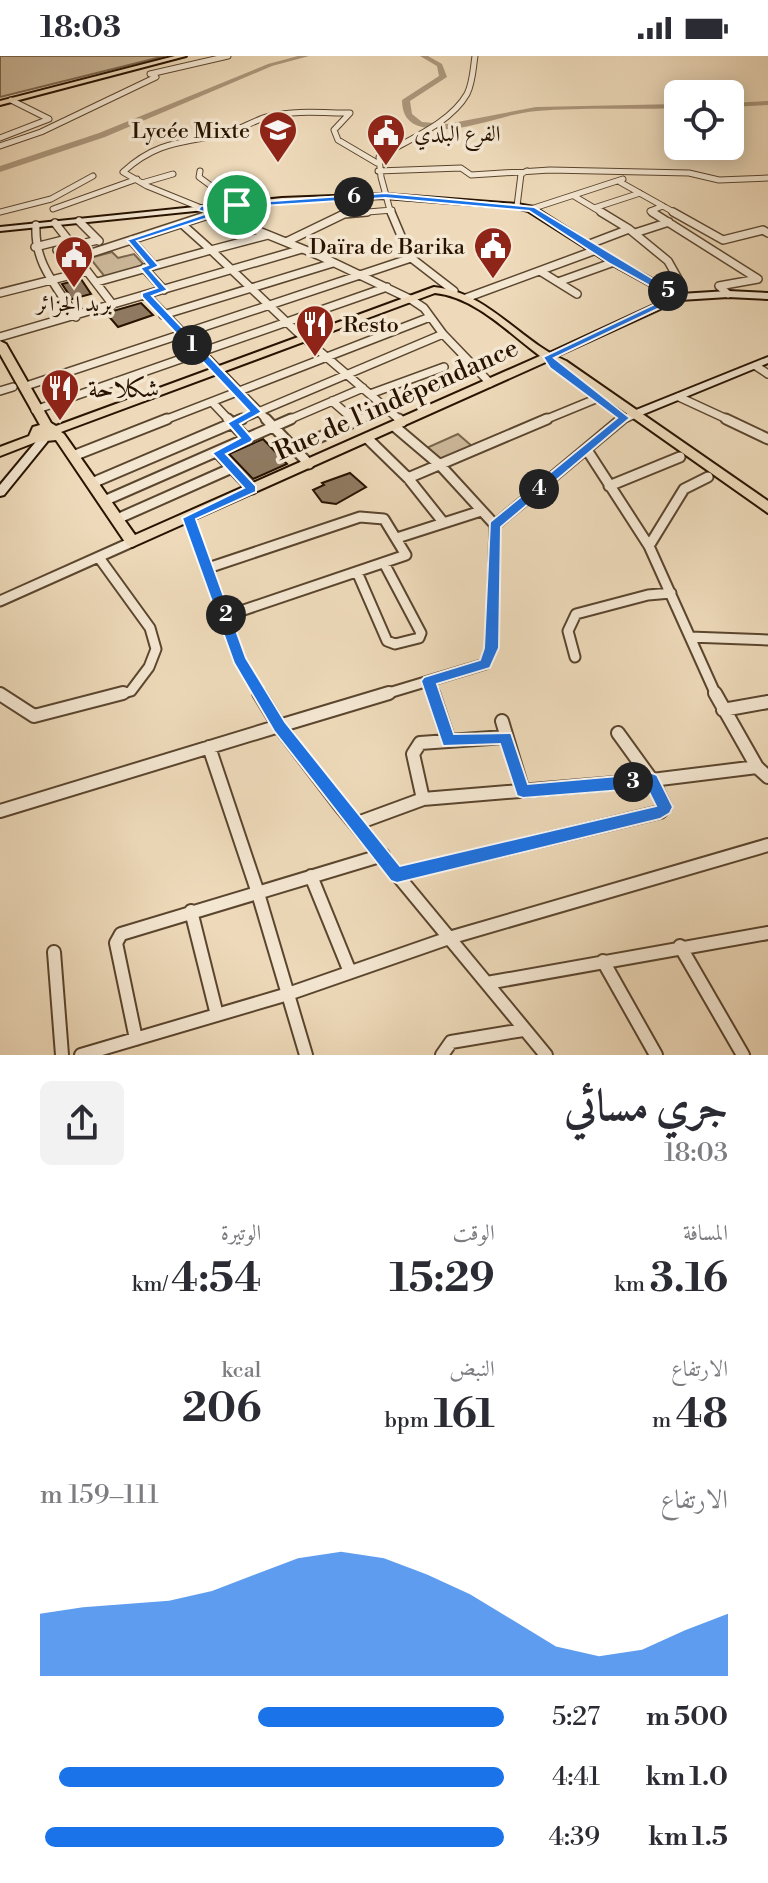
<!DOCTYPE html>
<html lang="ar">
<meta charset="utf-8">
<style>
body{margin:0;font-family:"Libre Bodoni",Amiri,serif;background:#f2f2f3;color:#2b2b33;direction:rtl;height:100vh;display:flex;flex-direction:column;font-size:30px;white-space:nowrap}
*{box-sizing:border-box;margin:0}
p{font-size:26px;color:#7c7c81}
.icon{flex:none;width:44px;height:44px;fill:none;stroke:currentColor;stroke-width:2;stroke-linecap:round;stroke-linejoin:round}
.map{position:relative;height:999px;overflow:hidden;direction:ltr}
.details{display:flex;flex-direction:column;background:#fff;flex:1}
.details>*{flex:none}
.tools{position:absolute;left:664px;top:24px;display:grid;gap:16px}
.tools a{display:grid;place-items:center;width:80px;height:80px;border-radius:12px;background:#fff;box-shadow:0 4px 20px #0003;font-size:40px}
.pin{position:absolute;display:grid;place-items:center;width:68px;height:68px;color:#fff;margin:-34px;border:4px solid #fff;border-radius:50%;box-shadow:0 2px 8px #0007}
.km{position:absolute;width:40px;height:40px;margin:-20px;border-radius:50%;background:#222;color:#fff;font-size:22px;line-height:40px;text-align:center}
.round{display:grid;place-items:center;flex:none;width:84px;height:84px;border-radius:12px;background:#f2f2f3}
.overview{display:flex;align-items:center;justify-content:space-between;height:136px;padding:0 40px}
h1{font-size:44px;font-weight:700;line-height:60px}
.figures{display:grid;grid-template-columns:repeat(3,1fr);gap:12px;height:136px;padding:8px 40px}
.figures div{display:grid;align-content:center}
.figures b{font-size:40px;font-weight:700}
.figures small{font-size:22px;font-weight:400}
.figures p{font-size:22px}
.chart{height:224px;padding:16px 40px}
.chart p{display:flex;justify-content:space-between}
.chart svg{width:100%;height:144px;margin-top:8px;fill:#1a73e8;opacity:.7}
ul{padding:0 40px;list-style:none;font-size:26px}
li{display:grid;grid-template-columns:128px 96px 1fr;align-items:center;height:60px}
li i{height:20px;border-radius:10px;background:#1a73e8}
.status{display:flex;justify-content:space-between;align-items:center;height:56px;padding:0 40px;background:#fff;direction:ltr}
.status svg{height:22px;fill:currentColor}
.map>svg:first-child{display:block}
.green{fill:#ccb89a;stroke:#7a664d;stroke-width:2}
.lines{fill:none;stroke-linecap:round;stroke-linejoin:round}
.river{fill:#ab967b;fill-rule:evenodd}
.building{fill:#8f7a61;stroke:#281300;stroke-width:2}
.street-far3-casing{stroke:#5a452e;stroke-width:7}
.street-far2-casing{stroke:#5a452e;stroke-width:10}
.street-far1-casing{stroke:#5a452e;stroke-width:13}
.street-casing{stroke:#5a452e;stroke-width:16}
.secondary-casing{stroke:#281300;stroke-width:4}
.primary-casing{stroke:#281300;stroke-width:4}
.street-far3{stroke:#f4e7d2;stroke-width:5}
.street-far2{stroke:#f4e7d2;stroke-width:7}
.street-far1{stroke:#f4e7d2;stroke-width:9}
.street{stroke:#f4e7d2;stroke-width:12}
.secondary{fill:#f4e7d2;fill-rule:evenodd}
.primary{fill:#eedaba;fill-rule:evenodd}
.route{fill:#1a73e8;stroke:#fff;stroke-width:2;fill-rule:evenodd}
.labels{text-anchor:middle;stroke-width:7;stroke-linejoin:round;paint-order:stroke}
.far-poi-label{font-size:22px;fill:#281300;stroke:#f4e7d2;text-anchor:end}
.poi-label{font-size:26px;fill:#281300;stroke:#f4e7d2;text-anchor:start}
.street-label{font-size:26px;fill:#281300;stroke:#f4e7d2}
</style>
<div class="status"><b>18:03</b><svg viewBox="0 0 49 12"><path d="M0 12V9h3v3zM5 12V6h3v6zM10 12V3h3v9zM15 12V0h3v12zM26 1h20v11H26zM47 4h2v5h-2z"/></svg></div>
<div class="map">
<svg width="768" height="999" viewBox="0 0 768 999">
<rect width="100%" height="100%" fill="#eedaba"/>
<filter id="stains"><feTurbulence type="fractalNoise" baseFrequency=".0025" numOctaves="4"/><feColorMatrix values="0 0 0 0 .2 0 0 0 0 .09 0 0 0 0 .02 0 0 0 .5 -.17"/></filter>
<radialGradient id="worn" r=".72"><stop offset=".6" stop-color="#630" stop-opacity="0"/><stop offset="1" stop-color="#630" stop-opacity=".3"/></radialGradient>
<!-- green -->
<path class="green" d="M 0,0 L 165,0 L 0,41 Z
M 112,196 L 118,202 L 134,198 L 145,210 L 106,222 L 90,202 Z
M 458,378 L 473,391 L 437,407 L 422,394 Z"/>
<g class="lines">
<!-- river -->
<path class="river" d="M 298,0 L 309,0 L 272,10 L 105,81 L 0,116 L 0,110 L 99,77 L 268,8 Z
M 420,0 L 428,0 L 442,8 L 447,21 L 410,45 L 412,58 L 422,66 L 447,68 L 536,51 L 678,48 L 678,52 C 631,54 584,51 537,55 C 499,58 460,80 422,71 C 408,68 402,58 402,44 L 439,20 L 437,10 Z
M 768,45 L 768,49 L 730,51 L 730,47 Z"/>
</g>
<!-- building -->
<path class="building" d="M 81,223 L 91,238 L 72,243 L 62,228 Z
M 141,247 L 153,259 L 118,271 L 106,257 Z
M 263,383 L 287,408 L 253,423 L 229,398 Z
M 350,417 L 366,431 L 336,448 L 322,446 L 313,434 L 324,429 L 322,427 Z"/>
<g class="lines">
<defs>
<path id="street-far3" d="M 150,18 L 228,0
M 0,82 L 49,63 L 11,44
M 0,90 L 41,76 L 156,21
M 200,115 L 199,121 L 237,149
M 378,115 L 461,112 L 471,119 L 550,114 L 689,117 L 719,124 L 768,122
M 620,126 L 677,158
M 142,127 L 173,118
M 574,140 L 604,158
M 517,150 L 521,118 L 527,115
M 594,152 L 640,137
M 53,153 L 137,123
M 531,153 L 623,123
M 0,156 L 51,143 L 93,120
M 211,158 L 217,156
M 216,158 L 147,130 L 123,116 C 157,85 182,87 224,78 C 240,74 254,64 270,60 C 296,54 324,57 350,57 L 334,74 L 338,84 L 377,107
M 344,158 L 392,154
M 391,158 L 381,121 L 379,101 C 407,84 450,68 467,38 C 473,26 473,12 475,0
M 655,158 L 650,155 L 663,150"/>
<path id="street-far2" d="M 212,156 L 320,200 L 412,244 L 424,252 L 443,278 L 490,327
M 391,156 L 410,201 L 454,235
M 652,156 L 758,223 L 719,230 L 728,238
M 673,156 L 723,184 L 763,174 L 768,177
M 79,165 L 99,185
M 55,167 L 73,190 L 98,184
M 182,168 L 211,194 L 268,179
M 36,169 C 34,208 56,229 76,261
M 629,173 L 668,205 L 681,228 L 668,235
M 635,177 L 669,166
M 131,184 L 154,210
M 286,186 L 344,158 L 367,156
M 587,189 L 629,173 L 601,156
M 73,190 L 57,194 L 65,202 L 76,202 L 217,156
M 35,191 L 67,183
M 144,212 L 164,234
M 87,215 L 113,249
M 540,215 L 577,238
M 97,226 L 211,194 L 295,274 L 401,365
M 558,226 L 614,206
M 0,237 L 87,215 L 76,202
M 146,239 L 268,365
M 466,242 L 596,194
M 163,259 L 333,207
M 0,281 L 302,193
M 756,310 L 768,318
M 23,331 L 411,202
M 0,335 L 13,331
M 370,338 L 444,311
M 679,341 L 731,365
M 332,345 L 355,365
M 213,347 L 230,365
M 35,354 L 387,231
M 162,365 L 430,261
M 237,365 L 443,278
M 286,365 L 363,332
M 356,365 L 386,352
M 542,365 L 598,342
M 620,365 L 635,358"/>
<path id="street-far1" d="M 228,363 L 247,383
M 266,363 L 309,408
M 399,363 L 402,366
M 726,363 L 768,383
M 394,370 L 440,409 L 495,469
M 367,382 L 408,422 L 443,466
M 294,393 L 360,363
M 587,394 L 649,490 L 684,433 L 708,421
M 73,400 L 167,363
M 232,412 L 252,433
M 408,422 L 547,363
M 92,427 L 242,363
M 609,430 L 680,401
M 104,445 L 291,363
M 189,462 L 239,603 L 260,639
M 117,463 L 232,412 L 218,397
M 397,482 L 481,455
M 649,490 L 716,639
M 100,503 L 150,572 L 156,593 L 149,611 L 131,635 L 116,639
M 208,512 L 360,461 L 384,463 L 406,499 L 226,560
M 357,516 L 387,585 L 395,588 L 419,582 L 421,577 L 384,507
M 0,545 L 132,486
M 690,581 L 768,584
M 575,601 L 568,575 L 576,558 L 648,539 L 671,537
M 429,625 L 434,639
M 382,639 L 485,608 L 491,592 L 495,469 L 622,363"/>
<path id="street" d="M 259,637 L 279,670 L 389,637
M 433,637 L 449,685
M 715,637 L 757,711
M 0,638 L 34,660 L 123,637
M 723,654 L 768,646
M 502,665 L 523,735
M 209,691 L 257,834 L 306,999
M 423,743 L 413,698 L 420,687 L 505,681
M 0,755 L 279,670 L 341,751 L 546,999
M 355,768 L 423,743 L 652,724 L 757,711 L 768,721
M 397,819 L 660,756 L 665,751 L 652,724 L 618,677
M 311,820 L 350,916
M 191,855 L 217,959
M 680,890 L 743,999
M 54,896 L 62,999
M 603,905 L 656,999
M 487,927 L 768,877
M 136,983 L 116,887 L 121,878 L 383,799
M 81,999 L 288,938 L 449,882 L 768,789
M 442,999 L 451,986 L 523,974"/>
<path id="secondary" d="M 385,138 L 517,148 L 534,151 L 617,204 L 680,238 L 728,235 L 768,237 L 768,243 L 728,241 L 680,244 L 548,304 L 545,303 L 545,299 L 671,241 L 611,208 L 528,155 L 517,152 L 385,142 L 282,146 L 0,175 L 0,171 L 282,142 Z
M 768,301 L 768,307 L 639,360 L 631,360 L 630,358 L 631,356 Z
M 43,381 L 47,382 L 48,384 L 47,386 L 4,439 L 0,440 L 0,429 L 39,382 Z"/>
<path id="primary" d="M 175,0 L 186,0 L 0,49 L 0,45 Z
M 434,231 C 488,236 519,285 566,305 L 768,445 L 768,457 L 558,309 L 548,305 L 132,491 L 127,489 L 56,384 L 36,386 L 0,400 L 0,391 L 29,380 L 33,371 L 40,369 L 0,298 L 0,285 L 6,288 L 51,367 L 56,370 ZM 435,237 C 475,241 509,277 540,300 L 135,479 L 64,378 L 61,376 Z"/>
</defs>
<!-- street-far3 casing -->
<use href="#street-far3" class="street-far3-casing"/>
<!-- street-far2 casing -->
<use href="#street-far2" class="street-far2-casing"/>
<!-- street-far1 casing -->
<use href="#street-far1" class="street-far1-casing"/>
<!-- street casing -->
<use href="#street" class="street-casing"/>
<!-- secondary casing -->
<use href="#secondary" class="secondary-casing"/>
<!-- primary casing -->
<use href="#primary" class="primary-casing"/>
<!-- street-far3 -->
<use href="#street-far3" class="street-far3"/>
<!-- street-far2 -->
<use href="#street-far2" class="street-far2"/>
<!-- street-far1 -->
<use href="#street-far1" class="street-far1"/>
<!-- street -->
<use href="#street" class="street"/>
<!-- secondary -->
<use href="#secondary" class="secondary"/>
<!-- primary -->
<use href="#primary" class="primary"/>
</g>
<!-- route -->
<path class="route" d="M 385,137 L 534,151 L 683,241 L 554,302 L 630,362 L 501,471 L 499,592 L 490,612 L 437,628 L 454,678 L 511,677 L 528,728 L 652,717 L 657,719 L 673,751 L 670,757 L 660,763 L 397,827 L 391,825 L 274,675 L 234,607 L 182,462 L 244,432 L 212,397 L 240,382 L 227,367 L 249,355 L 142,241 L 142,237 L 157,232 L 140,212 L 148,209 L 127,184 L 208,157 L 198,154 L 201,150 ZM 385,142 L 529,155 L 610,208 L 670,241 L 543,301 L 550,312 L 617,362 L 490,466 L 484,592 L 480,604 L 424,621 L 421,625 L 443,690 L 500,688 L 517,740 L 523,742 L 647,732 L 656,750 L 400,810 L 285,666 L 246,602 L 196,463 L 256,436 L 256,430 L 226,398 L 251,386 L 253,383 L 240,368 L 262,356 L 152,240 L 168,234 L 150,214 L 159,210 L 137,185 L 220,158 L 220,155 L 215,153 Z"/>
<!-- icons -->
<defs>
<symbol id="school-pin" viewBox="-11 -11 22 30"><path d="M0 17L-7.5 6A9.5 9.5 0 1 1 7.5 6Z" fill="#8f2418" stroke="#f4e7d2"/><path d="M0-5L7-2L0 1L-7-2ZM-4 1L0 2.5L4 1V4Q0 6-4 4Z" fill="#fff"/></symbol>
<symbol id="civic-pin" viewBox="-11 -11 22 30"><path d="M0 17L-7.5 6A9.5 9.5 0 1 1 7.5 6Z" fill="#8f2418" stroke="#f4e7d2"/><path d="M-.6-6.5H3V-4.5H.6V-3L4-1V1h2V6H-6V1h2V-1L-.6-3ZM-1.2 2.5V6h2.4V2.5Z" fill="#fff"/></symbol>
<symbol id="restaurant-pin" viewBox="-11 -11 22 30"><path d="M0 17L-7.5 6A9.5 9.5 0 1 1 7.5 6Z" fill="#8f2418" stroke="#f4e7d2"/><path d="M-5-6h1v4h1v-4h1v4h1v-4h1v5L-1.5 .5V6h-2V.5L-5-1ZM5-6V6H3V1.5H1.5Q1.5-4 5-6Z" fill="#fff"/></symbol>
</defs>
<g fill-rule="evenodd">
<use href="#school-pin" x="256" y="52" width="44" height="60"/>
<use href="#civic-pin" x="364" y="55" width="44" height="60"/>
<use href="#civic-pin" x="471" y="168" width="44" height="60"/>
<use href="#civic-pin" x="52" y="177" width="44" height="60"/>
<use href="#restaurant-pin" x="293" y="246" width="44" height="60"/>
<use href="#restaurant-pin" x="38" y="310" width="44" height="60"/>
</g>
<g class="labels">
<!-- far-poi labels -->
<g class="far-poi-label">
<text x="250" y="82">Lycée Mixte</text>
<text x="414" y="85" text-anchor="start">الفرع البلدي</text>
<text x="465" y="198">Daïra de Barika</text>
<text x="74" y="255" text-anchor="middle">بريد الجزائر</text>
<text x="343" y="276" text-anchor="start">Resto</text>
</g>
<!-- poi labels -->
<g class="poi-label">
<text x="88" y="341">شكلاحة</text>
</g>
<!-- street labels -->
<g class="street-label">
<text transform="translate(396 343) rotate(-24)" y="9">Rue de l'indépendance</text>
</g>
</g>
<rect width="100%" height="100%" filter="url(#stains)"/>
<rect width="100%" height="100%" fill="url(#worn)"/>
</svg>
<div class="tools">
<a><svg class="icon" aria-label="locate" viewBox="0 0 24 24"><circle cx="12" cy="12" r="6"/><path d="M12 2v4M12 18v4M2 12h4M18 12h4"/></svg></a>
</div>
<div class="pin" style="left:237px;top:149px;background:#1e9e55"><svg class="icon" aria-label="arrive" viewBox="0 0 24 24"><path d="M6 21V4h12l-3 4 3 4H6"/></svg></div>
<b class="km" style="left:192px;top:289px">1</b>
<b class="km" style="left:226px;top:559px">2</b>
<b class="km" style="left:633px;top:726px">3</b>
<b class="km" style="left:539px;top:433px">4</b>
<b class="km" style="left:668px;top:235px">5</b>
<b class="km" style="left:354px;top:141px">6</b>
</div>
<section class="details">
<div class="overview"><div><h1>جري مسائي</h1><p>18:03</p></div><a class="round"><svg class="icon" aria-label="share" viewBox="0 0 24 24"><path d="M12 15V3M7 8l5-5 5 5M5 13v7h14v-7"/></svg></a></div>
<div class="figures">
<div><p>المسافة</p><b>3.16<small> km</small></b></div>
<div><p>الوقت</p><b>15:29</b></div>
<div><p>الوتيرة</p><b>4:54<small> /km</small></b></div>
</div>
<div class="figures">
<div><p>الارتفاع</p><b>48<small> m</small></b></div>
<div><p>النبض</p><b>161<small> bpm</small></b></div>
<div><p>kcal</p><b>206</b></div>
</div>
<div class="chart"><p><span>الارتفاع</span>111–159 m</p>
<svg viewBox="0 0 160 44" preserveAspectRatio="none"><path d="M0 44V25L10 23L20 22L30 21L40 18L50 13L60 8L70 6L80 8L90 13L100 19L110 27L120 35L130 38L140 36L150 30L160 25V44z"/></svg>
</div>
<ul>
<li><b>500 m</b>5:27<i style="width:53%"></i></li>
<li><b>1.0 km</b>4:41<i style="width:96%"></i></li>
<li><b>1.5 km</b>4:39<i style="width:99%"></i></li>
</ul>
</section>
